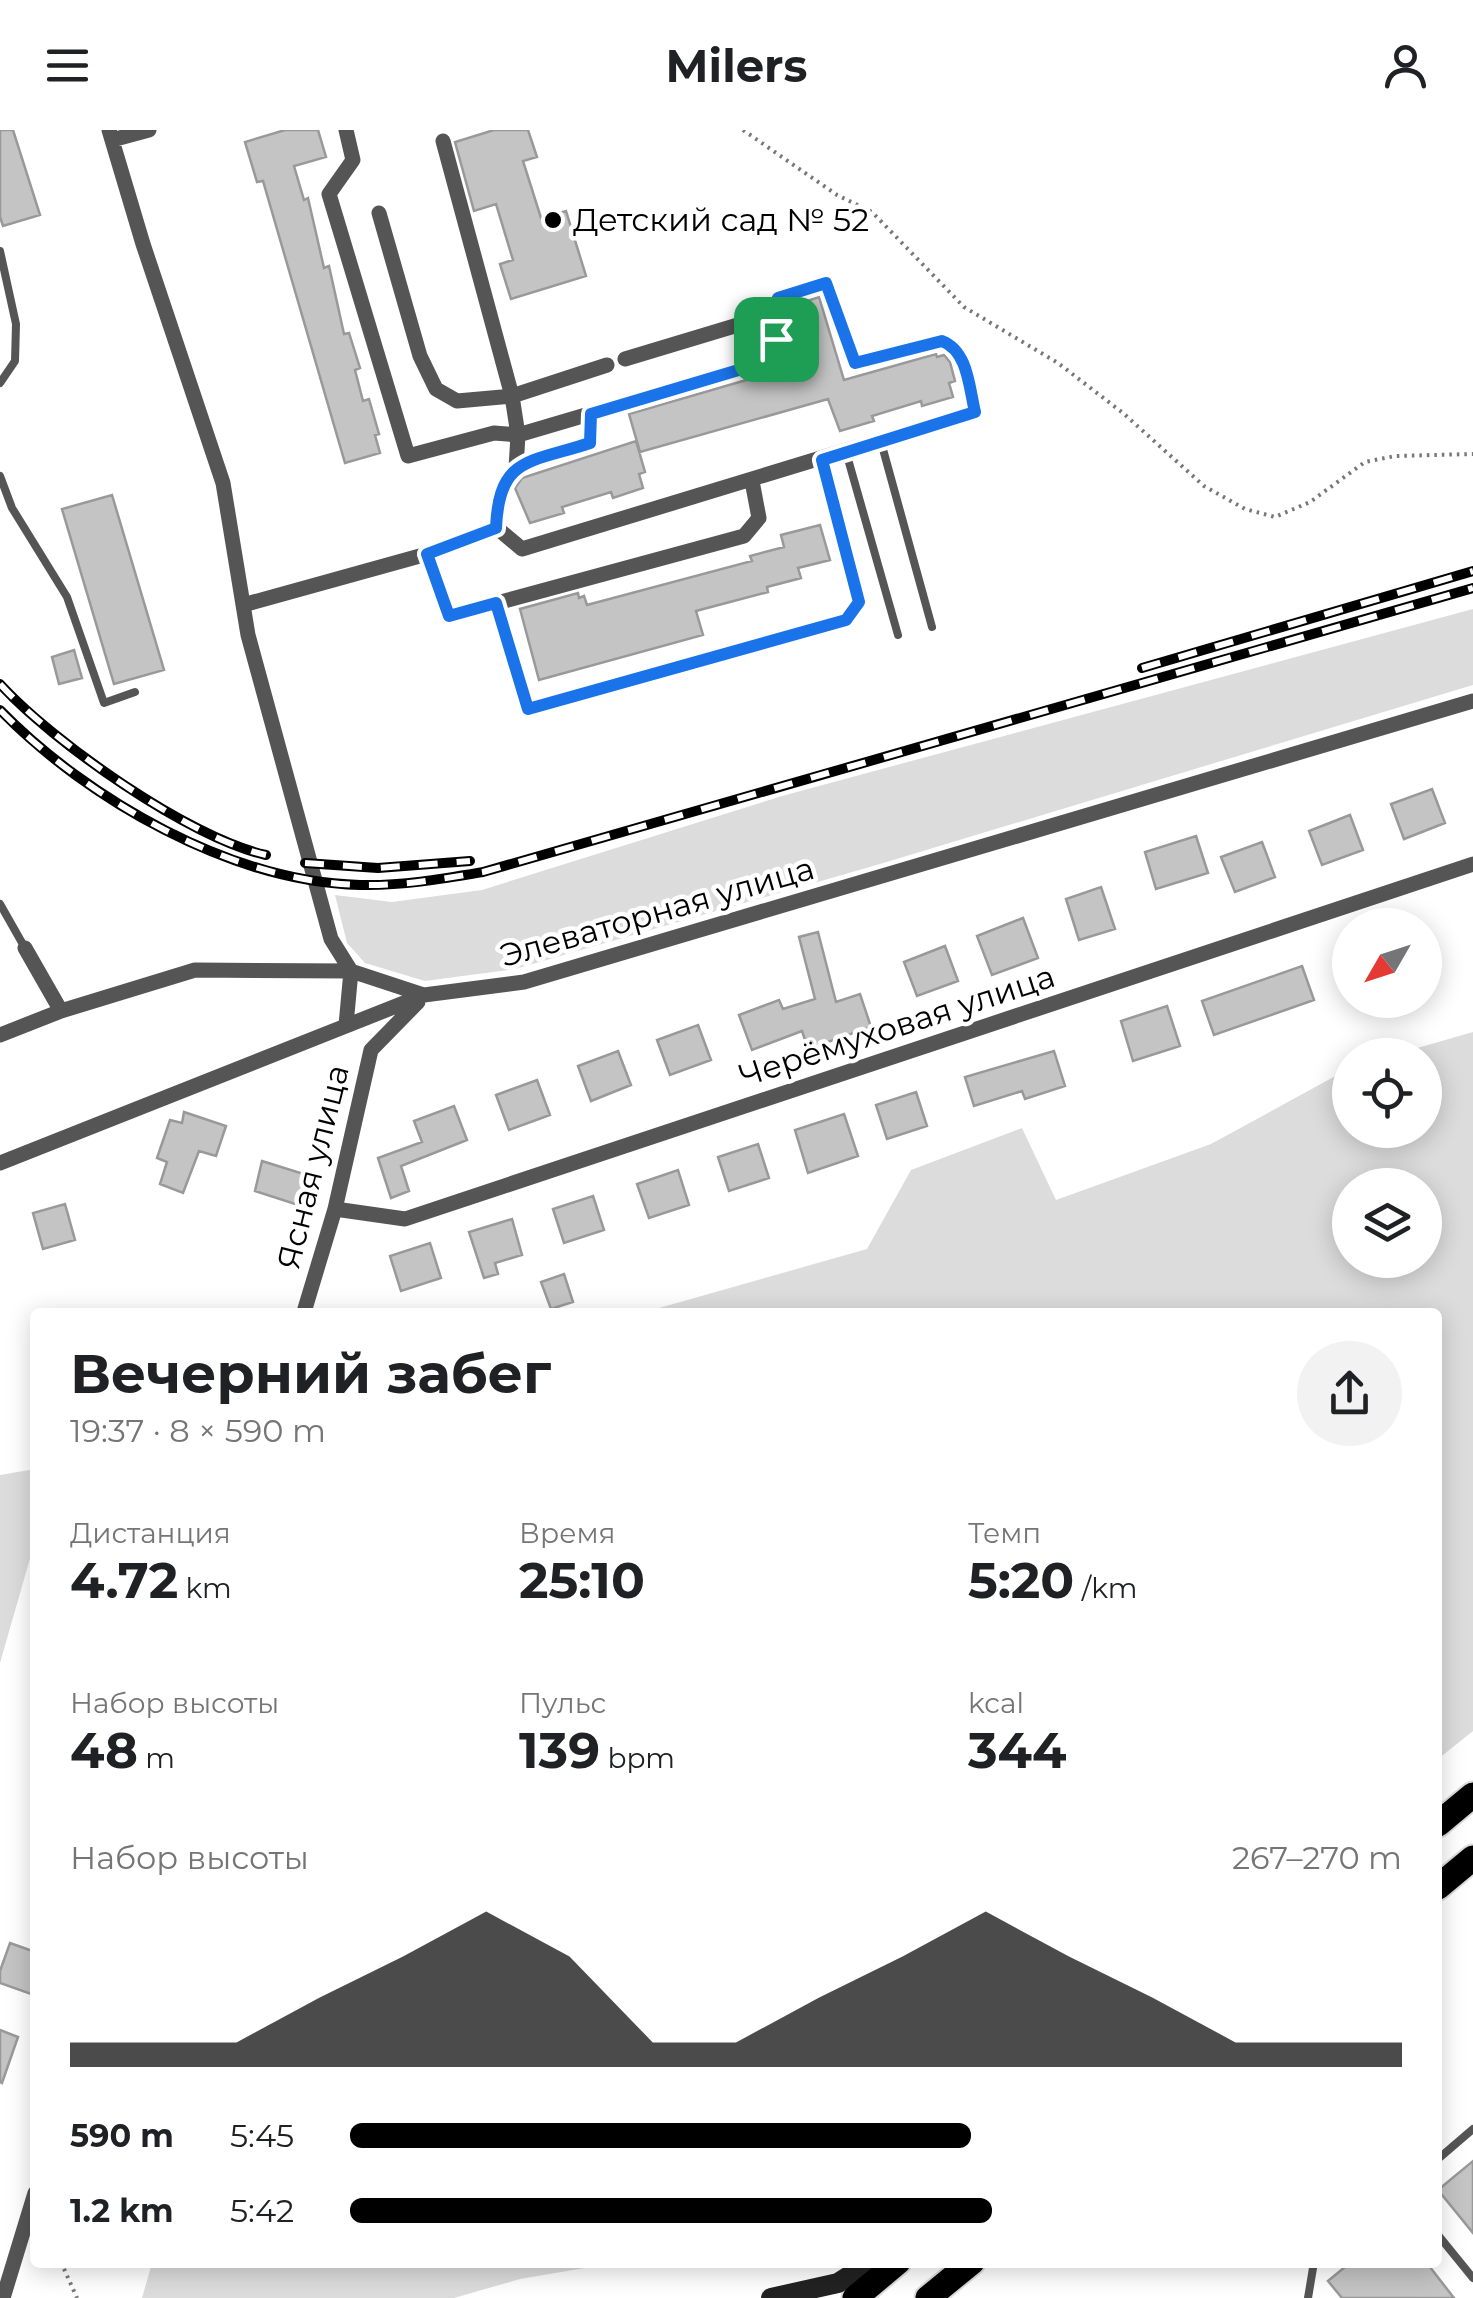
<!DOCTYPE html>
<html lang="ru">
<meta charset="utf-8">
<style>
body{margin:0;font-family:Montserrat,sans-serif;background:#f2f2f2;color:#202124;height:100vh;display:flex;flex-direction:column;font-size:38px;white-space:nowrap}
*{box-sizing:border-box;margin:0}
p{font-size:32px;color:#757577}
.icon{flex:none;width:55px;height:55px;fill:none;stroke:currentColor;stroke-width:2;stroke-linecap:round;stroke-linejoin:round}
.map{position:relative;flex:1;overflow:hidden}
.drawer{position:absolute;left:30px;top:1178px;width:1412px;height:960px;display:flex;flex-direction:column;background:#fff;border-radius:10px;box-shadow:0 5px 25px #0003}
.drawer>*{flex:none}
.needle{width:65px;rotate:231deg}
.tools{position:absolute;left:1332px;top:778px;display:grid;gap:20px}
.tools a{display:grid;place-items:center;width:110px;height:110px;border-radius:50%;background:#fff;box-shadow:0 5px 25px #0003;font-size:50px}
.pin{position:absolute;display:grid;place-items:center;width:85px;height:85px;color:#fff;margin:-42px;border-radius:20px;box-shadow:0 5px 15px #0006}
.round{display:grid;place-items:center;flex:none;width:105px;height:105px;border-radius:52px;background:#f2f2f2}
.headline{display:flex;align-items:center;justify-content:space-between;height:170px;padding:0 40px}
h1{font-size:55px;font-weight:700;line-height:75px}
.metrics{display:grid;grid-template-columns:repeat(3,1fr);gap:15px;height:170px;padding:10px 40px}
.metrics div{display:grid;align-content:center}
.metrics b{font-size:50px;font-weight:700}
.metrics small{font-size:28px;font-weight:400}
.metrics p{font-size:28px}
.chart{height:280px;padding:20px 40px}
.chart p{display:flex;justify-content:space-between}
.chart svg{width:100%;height:180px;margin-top:10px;fill:#000;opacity:.7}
ul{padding:0 40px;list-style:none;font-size:32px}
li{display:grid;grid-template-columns:160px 120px 1fr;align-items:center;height:75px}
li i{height:25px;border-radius:12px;background:#000}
header{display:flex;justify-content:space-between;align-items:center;height:130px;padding:0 40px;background:#fff;font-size:45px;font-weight:700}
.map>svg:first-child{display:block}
.green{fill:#dcdcdc;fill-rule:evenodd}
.building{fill:#c4c4c4;stroke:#999;stroke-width:2.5}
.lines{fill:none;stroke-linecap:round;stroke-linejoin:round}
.primary-casing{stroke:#dbdbdb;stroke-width:29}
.path{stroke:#777;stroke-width:4;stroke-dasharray:2.5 5;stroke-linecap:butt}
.lane{stroke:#555;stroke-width:8}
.street{stroke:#555;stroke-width:15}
.secondary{stroke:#222;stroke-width:20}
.primary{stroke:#000;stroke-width:25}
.rail-casing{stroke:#000;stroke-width:10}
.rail{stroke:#fff;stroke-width:6;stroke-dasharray:19;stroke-linecap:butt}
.route-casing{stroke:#fff;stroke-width:20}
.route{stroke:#1a73e8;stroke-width:12}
.poi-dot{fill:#000;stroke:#fff;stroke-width:4}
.labels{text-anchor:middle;stroke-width:9;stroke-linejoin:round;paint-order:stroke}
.poi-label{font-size:32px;fill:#000;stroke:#fff;text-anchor:start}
.street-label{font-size:32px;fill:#000;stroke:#fff}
</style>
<header><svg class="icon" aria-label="menu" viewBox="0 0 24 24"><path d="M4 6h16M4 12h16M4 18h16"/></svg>Milers<svg class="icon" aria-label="person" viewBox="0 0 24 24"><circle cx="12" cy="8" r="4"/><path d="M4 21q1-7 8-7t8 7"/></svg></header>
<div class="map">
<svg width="1473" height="2168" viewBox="0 0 1473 2168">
<rect width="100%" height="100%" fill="#fff"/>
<!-- green -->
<path class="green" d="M 1473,479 L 1473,555 L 880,734 L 515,839 L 425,851 L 365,833 L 347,813 L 335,765 L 392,772 L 482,760 L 782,666 Z
M 1473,902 L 1473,1601 L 1438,1629 L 1438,1182 L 645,1182 L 867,1119 L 911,1040 L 1022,998 L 1056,1070 L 1211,1014 L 1350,938 L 1350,1000 L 1425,1000 L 1425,925 L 1393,925 ZM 1350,1055 L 1425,1055 L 1425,1130 L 1350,1130 Z
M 35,1339 L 35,1411 L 0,1533 L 0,1345 Z
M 152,2133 L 152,2132 L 614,2133 L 520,2149 L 454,2168 L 142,2168 Z"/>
<!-- building -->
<path class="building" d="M 0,0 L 13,0 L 40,85 L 3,96 L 0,87 Z
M 285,0 L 318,0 L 326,27 L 294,36 L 304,70 L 308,68 L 324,138 L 329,136 L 344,204 L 349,203 L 360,238 L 355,240 L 363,271 L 369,269 L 379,304 L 375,305 L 380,323 L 345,333 L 263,51 L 257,52 L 245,12 Z
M 494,0 L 528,0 L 537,27 L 523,31 L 541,88 L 566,81 L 586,146 L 511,169 L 500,134 L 513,130 L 496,74 L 474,81 L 455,12 Z
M 819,167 L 844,250 L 936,224 L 937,227 L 944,225 L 950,232 L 955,251 L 949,253 L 953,267 L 922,276 L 921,271 L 872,286 L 874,291 L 840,301 L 828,269 L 640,322 L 629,284 L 812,231 L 802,196 L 794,198 L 788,177 Z
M 636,311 L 645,342 L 639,344 L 643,358 L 613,368 L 611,362 L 562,377 L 564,383 L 530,393 L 515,358 L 522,348 Z
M 112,365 L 164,540 L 114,554 L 62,379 Z
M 820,395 L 830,430 L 798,438 L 801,448 L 767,457 L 768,462 L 696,481 L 703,505 L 539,550 L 520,479 L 578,463 L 579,468 L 584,466 L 587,475 L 752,431 L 750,426 L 784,417 L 781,405 Z
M 74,520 L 82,548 L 59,554 L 52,527 Z
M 1432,659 L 1445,693 L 1404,709 L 1391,674 Z
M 1350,685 L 1363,720 L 1322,735 L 1309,701 Z
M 1196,706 L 1208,743 L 1156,759 L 1145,722 Z
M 1262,712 L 1275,747 L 1235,762 L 1221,727 Z
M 1101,757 L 1115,799 L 1079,810 L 1066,769 Z
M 1023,788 L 1038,828 L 992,845 L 977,806 Z
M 818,802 L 836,872 L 860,864 L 871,897 L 808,919 L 802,901 L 752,920 L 739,885 L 779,870 L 783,879 L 815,869 L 799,807 Z
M 945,816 L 958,851 L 917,866 L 904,832 Z
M 1302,836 L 1314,870 L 1214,905 L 1202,871 Z
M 1167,876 L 1180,916 L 1133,931 L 1121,891 Z
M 698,895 L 711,930 L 670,945 L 657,910 Z
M 618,921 L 631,955 L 591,971 L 578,936 Z
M 1054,921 L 1065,956 L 1025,969 L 1022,961 L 974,976 L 965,947 Z
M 537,950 L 550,985 L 509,1000 L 496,965 Z
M 916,962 L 927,996 L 887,1009 L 876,975 Z
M 454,976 L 467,1010 L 401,1036 L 409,1061 L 391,1068 L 378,1028 L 422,1012 L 414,991 Z
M 184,982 L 226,996 L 216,1026 L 199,1021 L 183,1063 L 160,1054 L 167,1032 L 157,1028 L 170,990 L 182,993 Z
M 844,984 L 858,1026 L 808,1043 L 795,1000 Z
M 758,1014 L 769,1048 L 729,1061 L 718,1027 Z
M 262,1031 L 307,1045 L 298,1075 L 255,1061 Z
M 678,1040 L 689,1075 L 649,1088 L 637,1054 Z
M 593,1066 L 604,1100 L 564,1113 L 553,1079 Z
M 65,1074 L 75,1110 L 43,1119 L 33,1083 Z
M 512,1089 L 522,1125 L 495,1133 L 498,1144 L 484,1148 L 469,1102 Z
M 430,1113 L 441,1148 L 401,1161 L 390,1126 Z
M 564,1144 L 573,1172 L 551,1179 L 541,1152 Z
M 10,1813 L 35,1822 L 35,1852 L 31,1864 L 0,1853 L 0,1841 Z
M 0,1900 L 18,1907 L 2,1953 L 0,1952 Z
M 1473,2031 L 1473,2103 L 1438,2060 Z
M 1351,2132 L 1426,2132 L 1454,2168 L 1342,2168 L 1328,2151 Z"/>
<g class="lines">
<defs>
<path id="primary" d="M 1438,1694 L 1473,1665
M 1438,1757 L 1473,1728
M 855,2168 L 898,2132
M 928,2168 L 972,2132"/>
</defs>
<!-- primary casing -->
<use href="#primary" class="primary-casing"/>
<!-- path -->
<path class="path" d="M 743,0 L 837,65 L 872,82 L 964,177 L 1058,233 L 1123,283 L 1204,356 L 1245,379 L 1275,387 L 1310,372 L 1365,332 L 1395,326 L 1473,324
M 61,2132 L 77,2168"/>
<!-- lane -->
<path class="lane" d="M 0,121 L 16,194 L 15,231 L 0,253
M 881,312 L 932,497
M 846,322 L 898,505
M 0,346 L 12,378 L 67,467 L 104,573 L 135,562
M 0,774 L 25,818
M 1438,2029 L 1473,1999
M 1438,2105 L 1473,2148
M 1308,2168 L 1314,2132"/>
<!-- street -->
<path class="street" d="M 109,0 L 143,114 L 223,353 L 248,505 L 331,809 L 351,841 L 424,865 L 524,852 L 1473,571
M 346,0 L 353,30 L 329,64 L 408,326 L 494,303 L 518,305 L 752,236 C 790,212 768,214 771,185 C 772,179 776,174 778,168 L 826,153 L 855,233 L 942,211 C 968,221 969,257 975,281 L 522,419 L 497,398 C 497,375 499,355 516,338 L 518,305 L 512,266 L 443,11
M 112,10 L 149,0
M 379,83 L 420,226 L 436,259 L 457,271 L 512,266 L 607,235
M 625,229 L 771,185
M 516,338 L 590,313 L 591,284
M 427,424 L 449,486 L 744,406 L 759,388 L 752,351
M 496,473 L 529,579 L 846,490 L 859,472 L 822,330
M 243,475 L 427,424 L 497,398
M 25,818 L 61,881 L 195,840 L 351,841 L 346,895
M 0,905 L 61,881
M 0,1033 L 424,865
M 335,1079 L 405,1089 L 1473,734
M 304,1182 L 335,1079 L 371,920 L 418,872
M 3,2168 L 35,2063"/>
<!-- secondary -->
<path class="secondary" d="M 771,2168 L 838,2153 L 871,2132"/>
<!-- primary -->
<use href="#primary" class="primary"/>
<defs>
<path id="rail" d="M 1142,538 L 1473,441
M 0,554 C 53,612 189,708 266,725
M 0,580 C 88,670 232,752 360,755 C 402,756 442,749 483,742 L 1473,458
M 305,733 L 378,738 L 470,731"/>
</defs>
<!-- rail casing -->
<use href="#rail" class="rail-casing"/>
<!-- rail -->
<use href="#rail" class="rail"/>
</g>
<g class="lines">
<defs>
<path id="route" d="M 826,153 L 855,233 L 942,211 C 968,221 969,257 975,282 L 822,330 L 859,472 L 846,490 L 528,579 L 496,473 L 449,486 L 427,424 L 496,398 C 499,326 530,333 590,313 L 591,284 L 752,236 C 790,212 768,214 771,185 C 772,179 776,174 778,168 Z"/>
</defs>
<!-- route casing -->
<use href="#route" class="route-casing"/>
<!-- route -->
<use href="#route" class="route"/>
</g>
<!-- markers -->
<circle class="poi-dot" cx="553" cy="90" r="10"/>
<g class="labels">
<!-- poi labels -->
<g class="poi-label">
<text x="573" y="101">Детский сад № 52</text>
</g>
<!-- street labels -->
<g class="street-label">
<text transform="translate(657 782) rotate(-16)" y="11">Элеваторная улица</text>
<text transform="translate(897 896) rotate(-18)" y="11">Черёмуховая улица</text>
<text transform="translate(313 1037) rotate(-76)" y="11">Ясная улица</text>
</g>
</g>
</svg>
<div class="tools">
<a><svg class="needle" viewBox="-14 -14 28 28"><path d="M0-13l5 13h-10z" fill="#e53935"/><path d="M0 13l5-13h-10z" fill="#757577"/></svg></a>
<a><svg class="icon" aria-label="locate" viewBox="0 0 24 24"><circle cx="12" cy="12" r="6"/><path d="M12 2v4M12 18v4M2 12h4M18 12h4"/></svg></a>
<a><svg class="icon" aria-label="layers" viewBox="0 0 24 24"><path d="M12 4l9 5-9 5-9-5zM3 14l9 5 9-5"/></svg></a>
</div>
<div class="pin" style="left:776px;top:209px;background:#1e9e55"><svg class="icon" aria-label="arrive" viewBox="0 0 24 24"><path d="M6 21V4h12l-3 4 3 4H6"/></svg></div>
<section class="drawer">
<div class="headline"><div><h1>Вечерний забег</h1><p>19:37 · 8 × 590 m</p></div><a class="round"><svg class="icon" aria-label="share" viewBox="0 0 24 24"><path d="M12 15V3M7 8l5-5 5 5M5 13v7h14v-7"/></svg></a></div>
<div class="metrics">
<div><p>Дистанция</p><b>4.72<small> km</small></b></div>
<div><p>Время</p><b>25:10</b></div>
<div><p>Темп</p><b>5:20<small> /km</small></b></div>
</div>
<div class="metrics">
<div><p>Набор высоты</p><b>48<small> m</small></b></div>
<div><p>Пульс</p><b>139<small> bpm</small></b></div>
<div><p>kcal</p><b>344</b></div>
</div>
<div class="chart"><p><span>Набор высоты</span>267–270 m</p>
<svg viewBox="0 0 160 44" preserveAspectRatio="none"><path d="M0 44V38L10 38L20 38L30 27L40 17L50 6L60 17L70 38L80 38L90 27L100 17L110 6L120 17L130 27L140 38L150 38L160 38V44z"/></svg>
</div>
<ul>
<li><b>590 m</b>5:45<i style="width:59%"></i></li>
<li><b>1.2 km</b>5:42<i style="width:61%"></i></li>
</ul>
</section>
</div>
